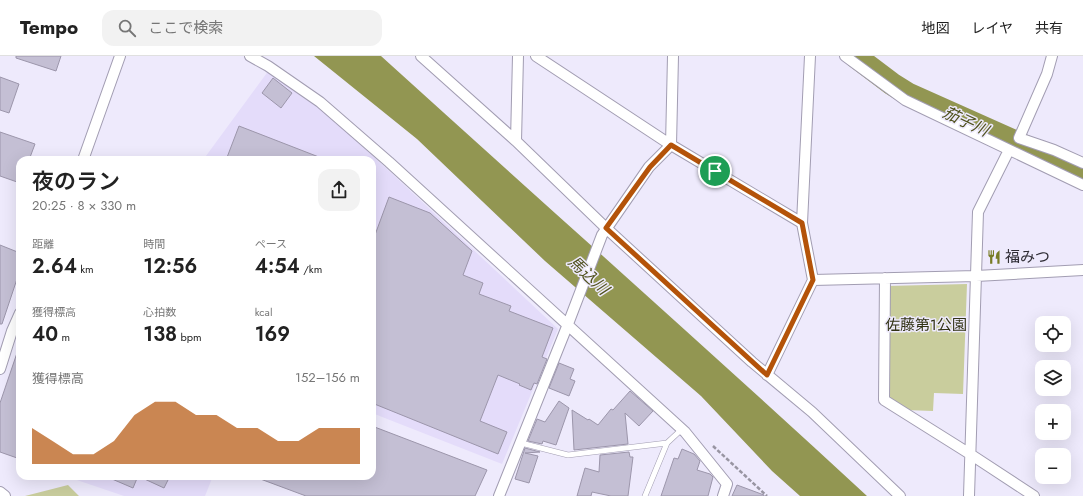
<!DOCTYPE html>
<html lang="ja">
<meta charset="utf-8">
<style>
body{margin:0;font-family:Jost,"Noto Sans JP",sans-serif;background:#f2f2f2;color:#222;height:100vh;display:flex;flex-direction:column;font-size:15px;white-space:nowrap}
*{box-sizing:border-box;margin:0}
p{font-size:13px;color:#767676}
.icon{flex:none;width:22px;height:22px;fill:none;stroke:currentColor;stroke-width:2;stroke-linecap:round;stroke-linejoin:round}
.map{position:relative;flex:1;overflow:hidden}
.sheet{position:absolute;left:16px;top:100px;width:360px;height:324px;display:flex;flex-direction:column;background:#fff;border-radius:12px;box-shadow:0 4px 16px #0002}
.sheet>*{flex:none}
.fabs{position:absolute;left:1035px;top:260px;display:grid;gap:8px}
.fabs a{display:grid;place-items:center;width:36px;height:36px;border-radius:8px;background:#fff;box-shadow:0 4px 16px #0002;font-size:20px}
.pin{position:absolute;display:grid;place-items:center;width:34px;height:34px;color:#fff;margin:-17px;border:2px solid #fff;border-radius:50%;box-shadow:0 1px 4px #0007}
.round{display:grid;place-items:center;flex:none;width:42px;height:42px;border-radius:12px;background:#f2f2f2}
.overview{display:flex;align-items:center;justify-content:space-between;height:68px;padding:0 16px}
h1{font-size:22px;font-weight:600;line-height:30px}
.figures{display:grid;grid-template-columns:repeat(3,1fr);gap:6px;height:68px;padding:4px 16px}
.figures div{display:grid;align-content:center}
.figures b{font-size:20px;font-weight:600}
.figures small{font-size:11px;font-weight:400}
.figures p{font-size:11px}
.chart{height:112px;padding:8px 16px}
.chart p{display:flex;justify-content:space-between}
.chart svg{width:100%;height:72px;margin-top:4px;fill:#b45309;opacity:.7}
header{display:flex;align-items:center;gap:24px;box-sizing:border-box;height:56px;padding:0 20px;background:#fff;border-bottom:1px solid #e0e0e0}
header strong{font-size:19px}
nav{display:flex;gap:22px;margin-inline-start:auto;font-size:14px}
.search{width:280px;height:36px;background:#f2f2f2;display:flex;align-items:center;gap:10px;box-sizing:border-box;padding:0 14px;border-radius:12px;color:#767676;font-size:15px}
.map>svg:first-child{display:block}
.built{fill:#e4dcfa}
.green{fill:#c9cd9d}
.water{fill:#929652}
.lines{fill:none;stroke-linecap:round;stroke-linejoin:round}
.river{stroke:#929652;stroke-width:23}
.building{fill:#c4bfd4;stroke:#9c96ab}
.lane-casing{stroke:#a29db2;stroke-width:6}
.street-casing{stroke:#a29db2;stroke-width:12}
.path{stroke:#9895a2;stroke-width:2.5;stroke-dasharray:4 2;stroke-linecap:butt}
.lane{stroke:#fff;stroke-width:5}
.street{stroke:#fff;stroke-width:10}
.route-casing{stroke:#fff;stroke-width:8}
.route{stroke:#b45309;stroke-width:5}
.labels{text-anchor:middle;stroke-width:3;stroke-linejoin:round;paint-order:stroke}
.poi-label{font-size:15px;fill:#2e2c34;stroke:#eeeafc;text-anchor:start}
.park-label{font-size:15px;fill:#313214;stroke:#eeeafc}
.water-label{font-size:16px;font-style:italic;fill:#4f511d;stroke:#eeeafc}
</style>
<header>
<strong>Tempo</strong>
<div class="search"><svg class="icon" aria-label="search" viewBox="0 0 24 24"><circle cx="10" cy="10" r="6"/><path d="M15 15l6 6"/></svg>ここで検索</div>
<nav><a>地図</a><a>レイヤ</a><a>共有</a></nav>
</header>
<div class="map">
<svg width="1083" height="440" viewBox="0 0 1083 440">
<rect width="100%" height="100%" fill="#eeeafc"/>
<!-- built -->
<path class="built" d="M 269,14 L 324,54 L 558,273 L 502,408 L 372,357 L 372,104 L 203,104 Z
M 65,420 L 213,420 L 205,440 L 124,440 Z"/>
<!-- green -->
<path class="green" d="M 967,228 L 963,338 L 934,337 L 933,355 L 905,354 L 887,342 L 887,230 Z
M 68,429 L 79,440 L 25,440 Z"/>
<!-- water -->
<path class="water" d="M 314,0 L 381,0 C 543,147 707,292 867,440 L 800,440 L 772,415 L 701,340 L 545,205 L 417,83 Z"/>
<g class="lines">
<!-- river -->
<path class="river" d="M 855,0 L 892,28 L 908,38 L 1022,89 L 1083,118"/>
</g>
<!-- building -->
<path class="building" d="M 16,0 L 61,0 L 56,15 L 16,2 Z
M 0,21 L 19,28 L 9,57 L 0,54 Z
M 273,22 L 292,37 L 281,52 L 262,37 Z
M 239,70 L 324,103 L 324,104 L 226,104 Z
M 0,76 L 35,88 L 29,104 L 20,104 L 20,127 L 0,120 Z
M 389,141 L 430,157 L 472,195 L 463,219 L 483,227 L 479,238 L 511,250 L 509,255 L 553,272 L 542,301 L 547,303 L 537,328 L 534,327 L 531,334 L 519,329 L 520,328 L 498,319 L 480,365 L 507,376 L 498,398 L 372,347 L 372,187 Z
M 0,189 L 20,197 L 20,214 L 2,268 L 0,268 Z
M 18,294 L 20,294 L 20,403 L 0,396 L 0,347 Z
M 559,307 L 574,313 L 570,323 L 575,325 L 569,340 L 549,332 Z
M 630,335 L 653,355 L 639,370 L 625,357 L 628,388 L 574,394 L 572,354 L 588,364 L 589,363 L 598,369 L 611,353 L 613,354 Z
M 559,345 L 569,352 L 556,389 L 543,385 L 542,388 L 528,385 L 537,363 L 545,366 Z
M 372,370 L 487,414 L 475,440 L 306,440 L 255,421 L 255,420 L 372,420 Z
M 525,392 L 540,396 L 525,397 L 538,400 L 529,427 L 515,423 Z
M 682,393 L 694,398 L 700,405 L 697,414 L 710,418 L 713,421 L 708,440 L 661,440 L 674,402 L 678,403 Z
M 629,396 L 630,401 L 633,401 L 628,440 L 611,440 L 592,436 L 591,440 L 577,440 L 585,412 L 599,416 L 600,399 Z
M 105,420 L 170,420 L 164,432 L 138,420 L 133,432 Z
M 737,429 L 764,439 L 764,440 L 732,440 Z"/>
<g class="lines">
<defs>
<path id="lane" d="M 521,387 L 568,399 L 667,387
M 645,440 L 667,387 L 682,373"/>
<path id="street" d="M 250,0 L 268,10 L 320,46 L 389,106 L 685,376 L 727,428 L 723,440
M 421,0 L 516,85 L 606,172 L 752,306 L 812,356 L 900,440
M 536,0 L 671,89 L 802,167
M 810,0 L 802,167 L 813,224
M 845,0 L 905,44 L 1083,129
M 1052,0 L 1047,18 L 1019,82 L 1054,94 L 1083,107
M 516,85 L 518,0
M 83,104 L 120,0
M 885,222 L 884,344 L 970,398 L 1034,440
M 0,313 L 12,275 L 20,257
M 767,319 L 813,224 L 976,220 L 1083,214
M 0,436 L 5,440
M 499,440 L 568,268 L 602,179 L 649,111 L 671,89 L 673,0
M 969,440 L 978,156 L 1009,94"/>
</defs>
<!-- lane casing -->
<use href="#lane" class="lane-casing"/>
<!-- street casing -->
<use href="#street" class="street-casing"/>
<!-- path -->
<path class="path" d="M 713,390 L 767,440"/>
<!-- lane -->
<use href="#lane" class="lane"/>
<!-- street -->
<use href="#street" class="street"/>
</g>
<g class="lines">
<defs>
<path id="route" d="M 671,89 L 802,167 L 813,224 L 767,319 L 606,172 L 650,111 Z"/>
</defs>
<!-- route casing -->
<use href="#route" class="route-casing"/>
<!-- route -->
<use href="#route" class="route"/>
</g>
<!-- icons -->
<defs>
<symbol id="restaurant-bare" viewBox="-9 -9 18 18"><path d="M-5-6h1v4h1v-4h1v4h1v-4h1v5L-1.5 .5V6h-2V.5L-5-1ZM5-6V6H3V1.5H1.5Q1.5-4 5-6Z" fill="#787c25" stroke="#eeeafc" stroke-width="2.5" paint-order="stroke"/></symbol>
</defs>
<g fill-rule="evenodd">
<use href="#restaurant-bare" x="984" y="191" width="20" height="20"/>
</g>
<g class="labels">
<!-- poi labels -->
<g class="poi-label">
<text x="1005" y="206">福みつ</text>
</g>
<!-- park labels -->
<g class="park-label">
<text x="926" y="274">佐藤第1公園</text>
</g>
<!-- water labels -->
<g class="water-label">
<text transform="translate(966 65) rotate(25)" y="6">茄子川</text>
<text transform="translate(589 219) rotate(43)" y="6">馬込川</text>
</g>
</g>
</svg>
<div class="fabs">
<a><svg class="icon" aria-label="locate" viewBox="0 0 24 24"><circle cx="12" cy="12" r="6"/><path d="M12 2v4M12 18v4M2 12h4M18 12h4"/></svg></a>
<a><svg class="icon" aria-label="layers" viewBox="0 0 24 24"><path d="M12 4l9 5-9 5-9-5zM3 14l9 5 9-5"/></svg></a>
<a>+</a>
<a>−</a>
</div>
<div class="pin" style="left:715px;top:115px;background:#1e9e55"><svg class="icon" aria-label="arrive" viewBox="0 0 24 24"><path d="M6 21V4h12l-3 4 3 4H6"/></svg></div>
<section class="sheet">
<div class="overview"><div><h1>夜のラン</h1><p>20:25 · 8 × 330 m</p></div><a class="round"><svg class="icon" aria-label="share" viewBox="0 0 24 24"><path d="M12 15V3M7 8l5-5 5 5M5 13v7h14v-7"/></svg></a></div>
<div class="figures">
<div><p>距離</p><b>2.64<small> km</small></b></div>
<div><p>時間</p><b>12:56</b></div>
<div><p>ペース</p><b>4:54<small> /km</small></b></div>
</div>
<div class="figures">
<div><p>獲得標高</p><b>40<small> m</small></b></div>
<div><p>心拍数</p><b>138<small> bpm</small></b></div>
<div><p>kcal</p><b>169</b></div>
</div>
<div class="chart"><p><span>獲得標高</span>152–156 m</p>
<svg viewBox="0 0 160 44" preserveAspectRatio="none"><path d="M0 44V22L10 30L20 38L30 38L40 30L50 14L60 6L70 6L80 14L90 14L100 22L110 22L120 30L130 30L140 22L150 22L160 22V44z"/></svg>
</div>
</section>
</div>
